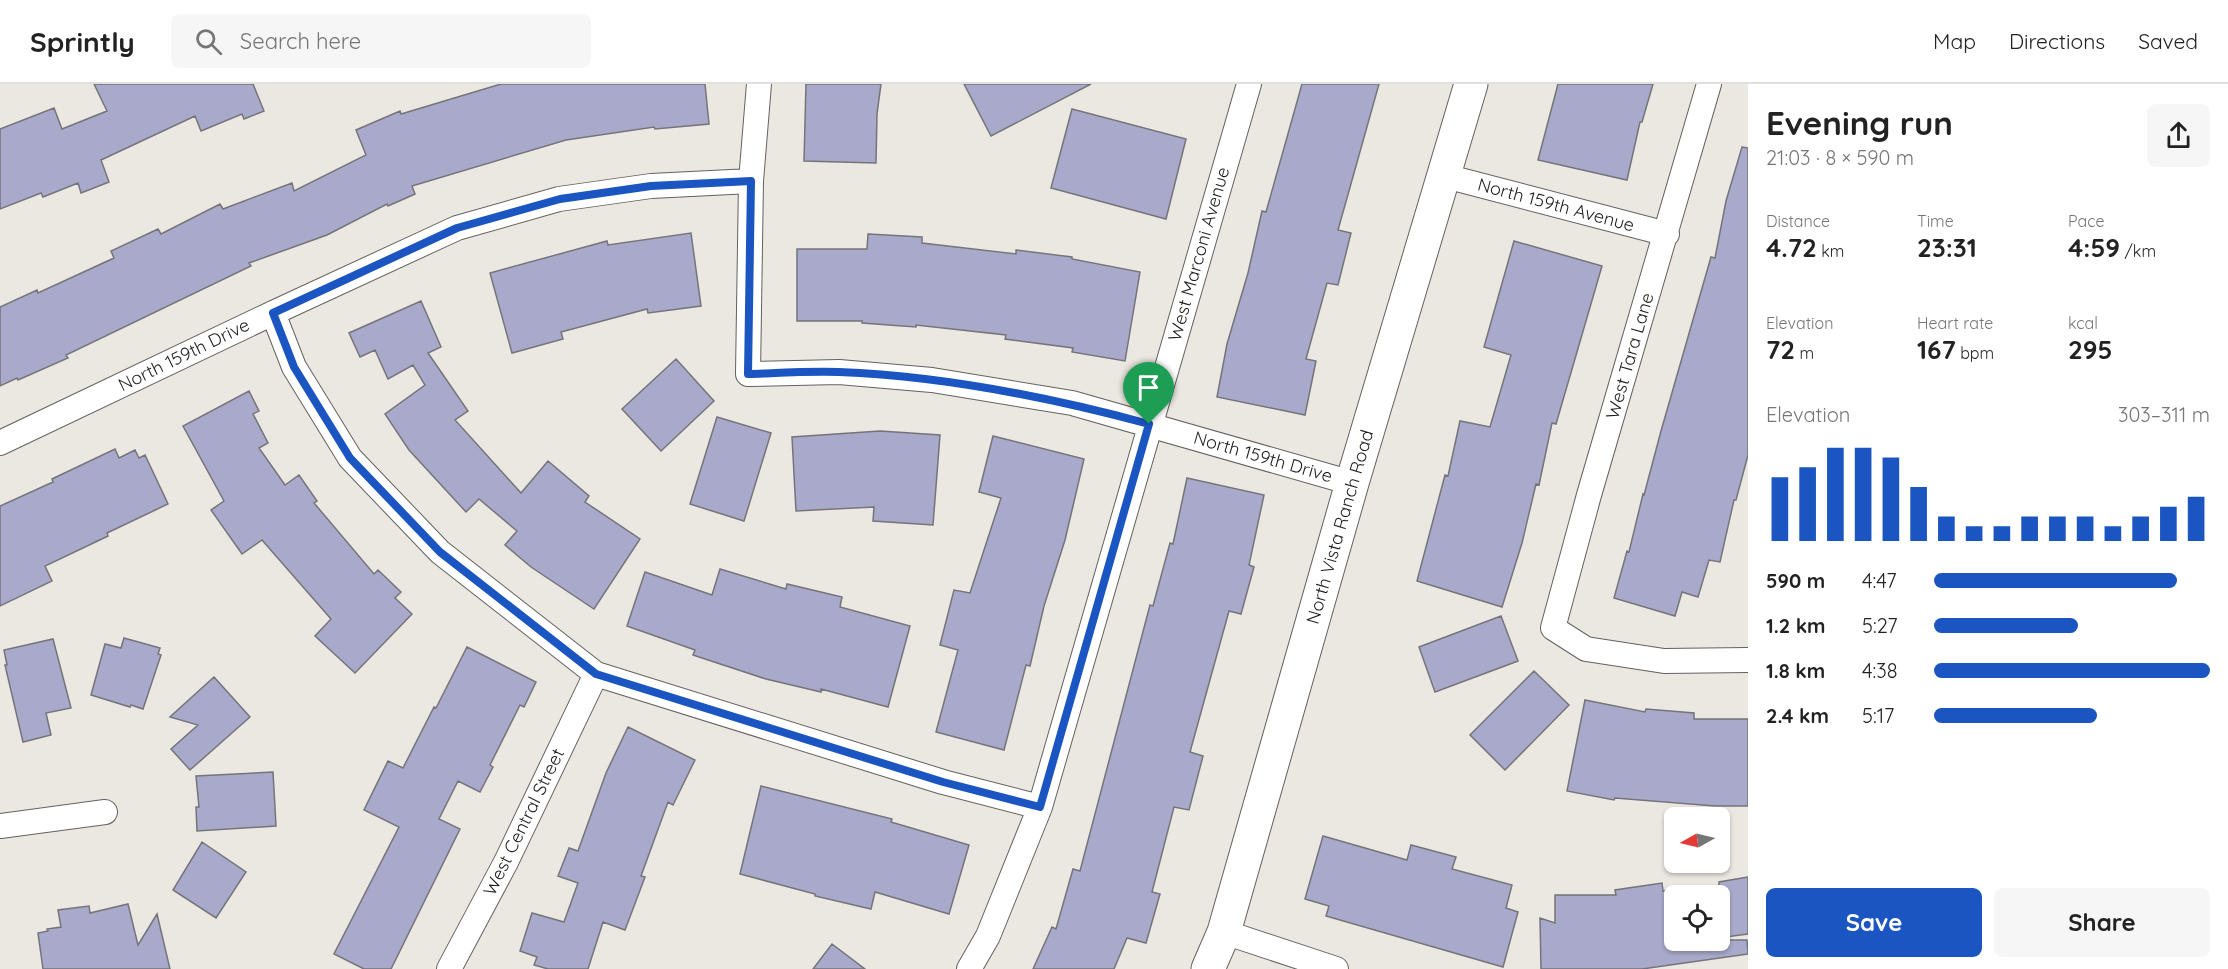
<!DOCTYPE html>
<meta charset="utf-8">
<style>
body{margin:0;font-family:Quicksand,sans-serif;background:#f6f6f6;color:#222;height:100vh;display:flex;flex-direction:column;font-size:22px;white-space:nowrap}
*{box-sizing:border-box;margin:0}
p{font-size:20px;color:#767676}
.icon{flex:none;width:33px;height:33px;fill:none;stroke:currentColor;stroke-width:2;stroke-linecap:round;stroke-linejoin:round}
.map{position:relative;flex:1;overflow:hidden}
.panel{display:flex;flex-direction:column;background:#fff;width:480px}
.panel>*{flex:none}
.needle{width:39px;rotate:262deg}
.tools{position:absolute;left:1664px;top:723px;display:grid;gap:12px}
.tools a{display:grid;place-items:center;width:66px;height:66px;border-radius:9px;background:#fff;box-shadow:0 2px 4px #0004;font-size:30px}
.pin{position:absolute;display:grid;place-items:center;width:51px;height:51px;color:#fff;margin:-62px -26px;border-radius:50% 50% 50% 0;rotate:-45deg;box-shadow:0 0 6px #0007}
.pin .icon{rotate:45deg}
.round{display:grid;place-items:center;flex:none;width:63px;height:63px;border-radius:9px;background:#f6f6f6}
.overview{display:flex;align-items:center;justify-content:space-between;height:102px;padding:0 18px}
h1{font-size:33px;font-weight:700;line-height:45px}
.figures{display:grid;grid-template-columns:repeat(3,1fr);gap:9px;height:102px;padding:6px 18px}
.figures div{display:grid;align-content:center}
.figures b{font-size:26px;font-weight:700}
.figures small{font-size:16px;font-weight:400}
.figures p{font-size:16px}
.chart{height:168px;padding:12px 18px}
.chart p{display:flex;justify-content:space-between}
.chart svg{width:100%;height:108px;margin-top:6px;stroke:#1b55c1;stroke-width:6}
.action{display:flex;gap:12px;margin-top:auto;padding:12px 18px}
.action a{flex:1;height:69px;border-radius:9px;background:#1b55c1;color:#fff;font-size:24px;font-weight:700;line-height:69px;text-align:center}
.action a+a{background:#f6f6f6;color:#222}
ul{padding:0 18px;list-style:none;font-size:20px}
li{display:grid;grid-template-columns:96px 72px 1fr;align-items:center;height:45px}
li i{height:15px;border-radius:8px;background:#1b55c1}
header{display:flex;align-items:center;gap:36px;box-sizing:border-box;height:84px;padding:0 30px;background:#fff;border-bottom:2px solid #e0e0e0}
header strong{font-size:28px}
nav{display:flex;gap:33px;margin-inline-start:auto;font-size:21px}
.search{width:420px;height:54px;background:#f6f6f6;display:flex;align-items:center;gap:15px;box-sizing:border-box;padding:0 21px;border-radius:9px;color:#767676;font-size:22px}
main{display:flex;flex:1;min-height:0}
.map>svg:first-child{display:block}
.building{fill:#a9aacb;stroke:#74747a;stroke-width:1.5}
.lines{fill:none;stroke-linecap:round;stroke-linejoin:round}
.street-casing{stroke:#65625d;stroke-width:26}
.secondary-casing{stroke:#65625d;stroke-width:35}
.street{stroke:#fff;stroke-width:24}
.secondary{stroke:#fff;stroke-width:33}
.route-casing{stroke:#fff;stroke-width:12}
.route{stroke:#1b55c1;stroke-width:8}
.labels{text-anchor:middle;stroke-width:5;stroke-linejoin:round;paint-order:stroke}
.street-label{font-size:18px;fill:#1f1d1b;stroke:#fff}
</style>
<header>
<strong>Sprintly</strong>
<div class="search"><svg class="icon" aria-label="search" viewBox="0 0 24 24"><circle cx="10" cy="10" r="6"/><path d="M15 15l6 6"/></svg>Search here</div>
<nav><a>Map</a><a>Directions</a><a>Saved</a></nav>
</header>
<main>
<div class="map">
<svg width="1748" height="885" viewBox="0 0 1748 885">
<rect width="100%" height="100%" fill="#ebe7e1"/>
<!-- building -->
<path class="building" d="M 94,0 L 253,0 L 264,27 L 244,35 L 242,30 L 201,47 L 195,32 L 101,76 L 109,98 L 81,109 L 78,99 L 43,113 L 41,109 L 0,125 L 0,45 L 54,24 L 62,45 L 107,27 Z
M 501,0 L 705,0 L 709,40 L 655,45 L 654,43 L 566,56 L 412,102 L 415,110 L 388,122 L 387,120 L 327,151 L 249,179 L 251,182 L 66,271 L 68,274 L 18,296 L 17,294 L 0,302 L 0,223 L 37,206 L 38,209 L 114,174 L 111,167 L 158,145 L 161,150 L 220,120 L 223,125 L 292,99 L 294,107 L 366,71 L 356,46 L 400,27 L 401,30 Z
M 806,0 L 881,0 L 877,30 L 876,79 L 804,77 Z
M 964,0 L 1091,0 L 991,52 Z
M 1302,0 L 1379,0 L 1338,146 L 1351,149 L 1338,201 L 1327,199 L 1306,275 L 1316,277 L 1305,331 L 1217,313 L 1227,260 L 1248,189 L 1262,127 L 1266,128 Z
M 1558,0 L 1653,0 L 1642,38 L 1640,38 L 1627,96 L 1538,76 Z
M 1072,25 L 1186,55 L 1166,135 L 1051,104 Z
M 1742,63 L 1748,64 L 1748,371 L 1736,416 L 1734,416 L 1720,478 L 1709,476 L 1698,513 L 1682,508 L 1675,532 L 1614,514 L 1627,467 L 1629,468 L 1643,410 L 1644,411 L 1661,347 L 1711,173 L 1715,174 L 1726,117 Z
M 691,149 L 701,222 L 648,229 L 647,225 L 561,248 L 563,255 L 512,269 L 490,189 L 607,157 L 608,161 Z
M 868,150 L 922,153 L 922,159 L 1016,170 L 1016,166 L 1072,173 L 1072,175 L 1140,188 L 1125,277 L 1072,268 L 1073,264 L 1005,255 L 1006,251 L 916,241 L 916,243 L 862,239 L 862,237 L 797,237 L 797,165 L 867,165 Z
M 1514,157 L 1602,182 L 1556,340 L 1552,339 L 1539,401 L 1536,400 L 1522,459 L 1502,523 L 1417,497 L 1445,391 L 1448,392 L 1460,337 L 1490,343 L 1511,271 L 1484,263 Z
M 421,217 L 441,263 L 428,269 L 468,327 L 455,336 L 521,409 L 548,377 L 589,412 L 585,418 L 640,455 L 594,525 L 531,483 L 505,461 L 517,447 L 479,415 L 466,428 L 409,366 L 385,330 L 425,301 L 413,281 L 388,295 L 375,266 L 360,273 L 349,249 Z
M 676,275 L 714,317 L 661,367 L 622,325 Z
M 249,307 L 259,327 L 253,330 L 268,359 L 259,364 L 285,401 L 299,391 L 317,417 L 314,419 L 374,490 L 378,486 L 401,508 L 395,514 L 412,530 L 355,589 L 315,552 L 331,535 L 262,456 L 242,470 L 211,426 L 224,417 L 183,342 Z
M 717,333 L 771,349 L 744,437 L 690,420 Z
M 880,347 L 940,351 L 933,441 L 873,437 L 874,423 L 796,427 L 792,353 Z
M 993,352 L 1084,375 L 1065,456 L 1044,522 L 1030,582 L 1026,581 L 1004,666 L 936,648 L 958,566 L 940,561 L 954,506 L 970,509 L 1001,414 L 979,408 Z
M 115,365 L 119,374 L 135,366 L 139,374 L 145,371 L 168,420 L 107,449 L 108,452 L 45,482 L 52,497 L 0,522 L 0,422 L 53,398 L 52,395 Z
M 1187,394 L 1264,411 L 1249,481 L 1254,483 L 1241,530 L 1229,527 L 1190,668 L 1203,672 L 1189,726 L 1174,723 L 1152,808 L 1160,810 L 1146,859 L 1127,854 L 1114,885 L 1033,885 L 1052,843 L 1056,845 L 1073,785 L 1080,787 L 1150,521 L 1153,522 L 1170,459 L 1173,460 Z
M 720,485 L 786,505 L 787,500 L 842,513 L 840,523 L 910,542 L 888,623 L 821,605 L 821,608 L 766,595 L 693,571 L 695,566 L 627,542 L 645,488 L 712,511 Z
M 1501,532 L 1518,577 L 1435,608 L 1419,563 Z
M 124,554 L 160,564 L 158,570 L 161,571 L 143,625 L 131,621 L 130,623 L 91,611 L 105,560 L 121,564 Z
M 53,555 L 71,624 L 46,629 L 51,651 L 23,658 L 5,581 L 7,581 L 4,566 Z
M 467,563 L 536,598 L 524,623 L 520,621 L 490,681 L 493,683 L 480,708 L 458,697 L 439,735 L 460,745 L 391,885 L 364,885 L 334,870 L 399,743 L 364,726 L 388,677 L 403,684 L 434,623 L 436,624 Z
M 1534,587 L 1569,621 L 1505,686 L 1470,651 Z
M 214,593 L 250,633 L 190,686 L 171,665 L 198,641 L 170,633 Z
M 1585,616 L 1645,628 L 1646,625 L 1694,629 L 1694,635 L 1748,635 L 1748,722 L 1715,722 L 1615,714 L 1614,716 L 1567,707 Z
M 628,643 L 695,676 L 673,721 L 668,718 L 641,792 L 645,793 L 625,846 L 603,838 L 588,885 L 548,885 L 534,881 L 537,873 L 520,867 L 532,829 L 564,838 L 578,799 L 558,792 L 569,764 L 578,767 L 606,689 Z
M 273,688 L 276,742 L 197,747 L 196,723 L 199,723 L 196,692 Z
M 761,702 L 892,735 L 891,738 L 969,761 L 949,830 L 875,808 L 871,825 L 815,812 L 815,810 L 740,790 Z
M 1323,752 L 1407,776 L 1411,761 L 1456,773 L 1452,785 L 1512,801 L 1506,824 L 1518,828 L 1503,883 L 1326,832 L 1329,822 L 1305,815 Z
M 202,758 L 246,788 L 216,834 L 173,806 Z
M 1748,793 L 1748,850 L 1719,854 L 1719,798 Z
M 1662,799 L 1663,807 L 1674,805 L 1674,856 L 1747,856 L 1748,870 L 1642,885 L 1541,885 L 1540,834 L 1555,839 L 1555,811 L 1616,811 L 1615,806 Z
M 128,820 L 138,861 L 157,830 L 170,885 L 43,885 L 38,849 L 48,847 L 47,845 L 61,843 L 58,826 L 89,822 L 90,829 Z
M 832,860 L 865,885 L 813,885 Z"/>
<g class="lines">
<defs>
<path id="street" d="M 759,0 L 751,97 L 748,290 L 839,288 L 932,296 L 1072,319 L 1352,399
M 1709,0 L 1589,411 L 1553,544 L 1586,565 L 1664,577 L 1748,576
M 1445,92 L 1667,150
M 273,229 L 294,283 L 350,374 L 440,468 L 596,590 L 943,698 L 1040,723
M 0,359 L 273,229 L 457,144 L 559,115 L 651,102 L 751,97
M 0,742 L 105,728
M 1224,848 L 1336,885
M 449,885 L 506,778 L 596,590
M 969,885 L 988,852 L 1040,723 L 1249,0"/>
<path id="secondary" d="M 1208,885 L 1224,848 L 1352,399 L 1471,0"/>
</defs>
<!-- street casing -->
<use href="#street" class="street-casing"/>
<!-- secondary casing -->
<use href="#secondary" class="secondary-casing"/>
<!-- street -->
<use href="#street" class="street"/>
<!-- secondary -->
<use href="#secondary" class="secondary"/>
</g>
<g class="lines">
<defs>
<path id="route" d="M 751,97 L 748,290 C 778,289 809,287 839,288 C 943,292 1049,313 1149,340 L 1040,723 L 943,698 L 596,590 L 440,468 L 350,374 L 294,283 L 273,229 L 457,144 L 560,115 L 651,102 Z"/>
</defs>
<!-- route casing -->
<use href="#route" class="route-casing"/>
<!-- route -->
<use href="#route" class="route"/>
</g>
<g class="labels">
<!-- street labels -->
<g class="street-label">
<text transform="translate(1556 121) rotate(15)" y="6">North 159th Avenue</text>
<text transform="translate(1199 170) rotate(-74)" y="6">West Marconi Avenue</text>
<text transform="translate(184 271) rotate(-26)" y="6">North 159th Drive</text>
<text transform="translate(1630 272) rotate(-74)" y="6">West Tara Lane</text>
<text transform="translate(1263 373) rotate(16)" y="6">North 159th Drive</text>
<text transform="translate(1340 443) rotate(-74)" y="6">North Vista Ranch Road</text>
<text transform="translate(524 738) rotate(-64)" y="6">West Central Street</text>
</g>
</g>
</svg>
<div class="tools">
<a><svg class="needle" viewBox="-14 -14 28 28"><path d="M0-13l5 13h-10z" fill="#e53935"/><path d="M0 13l5-13h-10z" fill="#767676"/></svg></a>
<a><svg class="icon" aria-label="locate" viewBox="0 0 24 24"><circle cx="12" cy="12" r="6"/><path d="M12 2v4M12 18v4M2 12h4M18 12h4"/></svg></a>
</div>
<div class="pin" style="left:1149px;top:340px;background:#1e9e55"><svg class="icon" aria-label="arrive" viewBox="0 0 24 24"><path d="M6 21V4h12l-3 4 3 4H6"/></svg></div>
</div>
<section class="panel">
<div class="overview"><div><h1>Evening run</h1><p>21:03 · 8 × 590 m</p></div><a class="round"><svg class="icon" aria-label="share" viewBox="0 0 24 24"><path d="M12 15V3M7 8l5-5 5 5M5 13v7h14v-7"/></svg></a></div>
<div class="figures">
<div><p>Distance</p><b>4.72<small> km</small></b></div>
<div><p>Time</p><b>23:31</b></div>
<div><p>Pace</p><b>4:59<small> /km</small></b></div>
</div>
<div class="figures">
<div><p>Elevation</p><b>72<small> m</small></b></div>
<div><p>Heart rate</p><b>167<small> bpm</small></b></div>
<div><p>kcal</p><b>295</b></div>
</div>
<div class="chart"><p><span>Elevation</span>303–311 m</p>
<svg viewBox="0 0 160 44" preserveAspectRatio="none"><path d="M5 44V18M15 44V14M25 44V6M35 44V6M45 44V10M55 44V22M65 44V34M75 44V38M85 44V38M95 44V34M105 44V34M115 44V34M125 44V38M135 44V34M145 44V30M155 44V26"/></svg>
</div>
<ul>
<li><b>590 m</b>4:47<i style="width:88%"></i></li>
<li><b>1.2 km</b>5:27<i style="width:52%"></i></li>
<li><b>1.8 km</b>4:38<i style="width:100%"></i></li>
<li><b>2.4 km</b>5:17<i style="width:59%"></i></li>
</ul>
<div class="action"><a>Save</a><a>Share</a></div>
</section>
</main>
